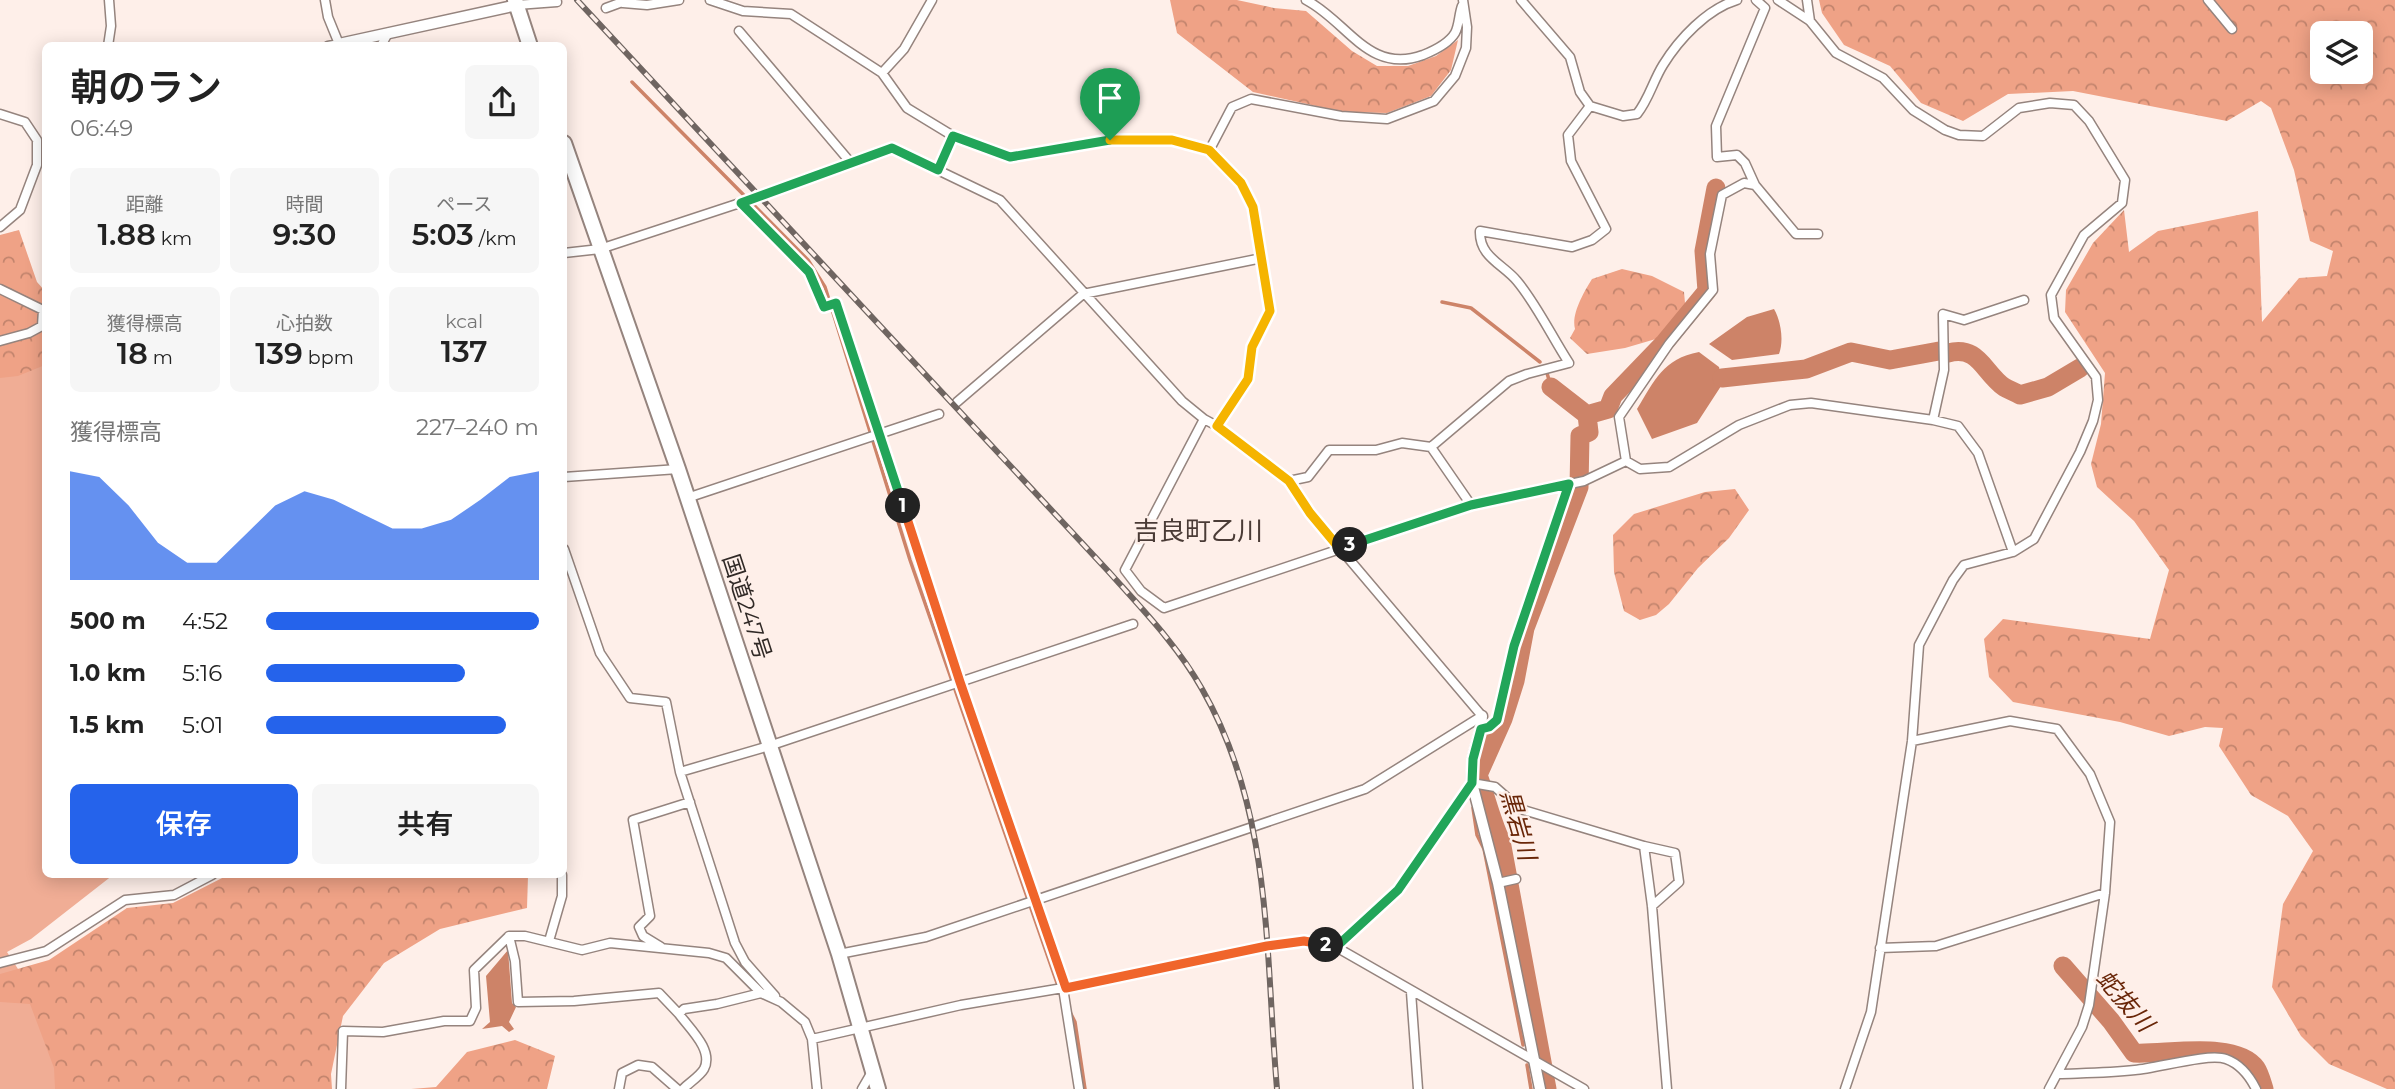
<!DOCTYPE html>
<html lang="ja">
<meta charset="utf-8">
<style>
body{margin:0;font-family:Montserrat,"Noto Sans JP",sans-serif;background:#f6f6f6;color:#222;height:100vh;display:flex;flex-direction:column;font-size:26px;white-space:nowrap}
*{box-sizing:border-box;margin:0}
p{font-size:23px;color:#767676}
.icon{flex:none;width:38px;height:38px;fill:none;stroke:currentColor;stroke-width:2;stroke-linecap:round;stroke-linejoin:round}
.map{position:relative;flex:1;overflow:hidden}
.panel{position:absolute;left:42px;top:42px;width:525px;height:836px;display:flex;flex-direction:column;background:#fff;border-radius:10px;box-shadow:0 4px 18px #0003}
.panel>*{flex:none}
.buttons{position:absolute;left:2310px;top:21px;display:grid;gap:14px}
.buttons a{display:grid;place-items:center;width:63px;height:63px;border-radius:10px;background:#fff;box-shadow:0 4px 18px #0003;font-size:35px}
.pin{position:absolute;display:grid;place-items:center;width:60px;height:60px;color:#fff;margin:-72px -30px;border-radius:50% 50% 50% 0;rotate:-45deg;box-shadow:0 0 7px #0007}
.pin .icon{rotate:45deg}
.km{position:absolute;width:35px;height:35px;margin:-18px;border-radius:50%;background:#222;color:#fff;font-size:19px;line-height:35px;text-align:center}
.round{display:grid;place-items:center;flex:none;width:74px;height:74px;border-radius:10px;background:#f6f6f6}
.head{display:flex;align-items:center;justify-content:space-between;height:119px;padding:0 28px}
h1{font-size:38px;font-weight:600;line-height:52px}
.figures{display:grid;grid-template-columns:repeat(3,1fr);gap:10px;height:119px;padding:7px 28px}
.figures div{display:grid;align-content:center;border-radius:10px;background:#f6f6f6;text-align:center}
.figures b{font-size:30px;font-weight:600}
.figures small{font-size:19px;font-weight:400}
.figures p{font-size:19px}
.chart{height:196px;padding:14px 28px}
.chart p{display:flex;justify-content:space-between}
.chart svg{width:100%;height:126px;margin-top:7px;fill:#2563eb;opacity:.7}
.cta{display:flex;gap:14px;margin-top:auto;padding:14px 28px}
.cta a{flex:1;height:80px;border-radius:10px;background:#2563eb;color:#fff;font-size:28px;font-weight:600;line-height:80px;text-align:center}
.cta a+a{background:#f6f6f6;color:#222}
ul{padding:0 28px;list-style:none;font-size:23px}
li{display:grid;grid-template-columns:112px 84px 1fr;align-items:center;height:52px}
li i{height:18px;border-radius:9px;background:#2563eb}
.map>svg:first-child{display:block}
.grass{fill:#f0ad95}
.forest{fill:url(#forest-crowns);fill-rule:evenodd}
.water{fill:#cd8368}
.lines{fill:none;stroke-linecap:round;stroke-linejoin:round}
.stream{stroke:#cd8368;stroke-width:3.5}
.river{stroke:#cd8368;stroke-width:19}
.minor-casing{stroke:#95847e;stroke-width:11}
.tertiary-casing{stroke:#95847e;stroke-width:13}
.trunk-casing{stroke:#95847e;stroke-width:18}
.minor{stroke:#fff;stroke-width:8}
.tertiary{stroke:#fff;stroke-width:10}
.trunk{stroke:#fff;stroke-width:14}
.rail-casing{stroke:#6f6561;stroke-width:6}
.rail{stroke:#feefe9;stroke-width:3.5;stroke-dasharray:10;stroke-linecap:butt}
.minor-bridge-casing{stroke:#95847e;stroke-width:11;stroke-linecap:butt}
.minor-bridge{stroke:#fff;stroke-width:8}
.split-1-casing{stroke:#fff;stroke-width:14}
.split-2-casing{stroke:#fff;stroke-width:14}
.split-3-casing{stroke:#fff;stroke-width:14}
.split-4-casing{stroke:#fff;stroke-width:14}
.split-1{stroke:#22a559;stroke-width:9}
.split-2{stroke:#f0652b;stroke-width:9}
.split-3{stroke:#22a559;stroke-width:9}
.split-4{stroke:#f5b400;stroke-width:9}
.labels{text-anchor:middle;stroke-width:5;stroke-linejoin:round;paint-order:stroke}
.street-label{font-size:23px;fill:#302926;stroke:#feefe9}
.water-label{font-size:24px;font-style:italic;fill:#692608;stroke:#feefe9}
.quarter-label{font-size:26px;fill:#4a3b36;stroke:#feefe9}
</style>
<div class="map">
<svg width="2395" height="1089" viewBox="0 0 2395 1089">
<defs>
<pattern id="forest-crowns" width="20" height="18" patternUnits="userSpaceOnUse" patternTransform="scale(1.75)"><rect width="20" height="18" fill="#efa286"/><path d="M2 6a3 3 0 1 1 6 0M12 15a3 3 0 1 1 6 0" fill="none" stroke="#c2846d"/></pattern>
</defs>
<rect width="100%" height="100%" fill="#feefe9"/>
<!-- grass -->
<path class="grass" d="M 45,354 L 46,875 L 113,875 L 31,939 L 7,952 L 40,1003 L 69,1089 L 0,1089 L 0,368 Z"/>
<!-- forest -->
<path class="forest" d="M 1170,0 L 1237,0 L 1274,8 L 1306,11 L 1352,51 L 1377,66 L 1408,66 L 1436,56 L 1458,40 L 1451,70 L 1431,96 L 1387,113 L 1343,112 L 1253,92 L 1177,33 Z
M 1819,0 L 2395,0 L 2395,1089 L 2387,1089 L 2329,1064 L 2301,1036 L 2272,987 L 2283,904 L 2313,851 L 2288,816 L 2251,795 L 2219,746 L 2223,728 L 2205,727 L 2169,736 L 2120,722 L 2013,702 L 1989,677 L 1984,639 L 2003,619 L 2150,639 L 2169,570 L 2134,521 L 2097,487 L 2091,464 L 2101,424 L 2105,373 L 2065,312 L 2066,290 L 2093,243 L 2124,210 L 2129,252 L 2158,231 L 2258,211 L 2262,322 L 2299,278 L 2327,276 L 2333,251 L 2310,241 L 2294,170 L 2271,108 L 2261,101 L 2227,121 L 2073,91 L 2008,94 L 1963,121 L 1921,103 L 1890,66 L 1844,45 L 1822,13 ZM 2322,33 L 2361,33 L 2361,72 L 2322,72 Z
M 19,230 L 37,282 L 45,291 L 45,365 L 18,376 L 0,378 L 0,235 Z
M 1622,269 L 1652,276 L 1684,292 L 1686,314 L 1666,336 L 1625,348 L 1587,354 L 1570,338 L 1575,329 C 1571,314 1584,292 1592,279 Z
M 1735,489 L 1749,510 L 1729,538 L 1698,568 L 1669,604 L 1656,615 L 1640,620 L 1624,611 L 1614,572 L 1613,535 L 1634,514 L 1705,492 Z
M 228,875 L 523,875 L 528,876 L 527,908 L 440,929 L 384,963 L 343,1016 L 331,1074 L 332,1089 L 55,1089 L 54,1068 L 30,1004 L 0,1002 L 0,974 L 49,960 L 127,908 L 173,903 Z
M 515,1040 L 555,1056 L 547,1089 L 411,1089 L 436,1087 L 467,1052 Z"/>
<!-- water -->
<path class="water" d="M 1774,309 C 1781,321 1784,341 1779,354 L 1732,360 L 1709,344 L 1747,317 Z
M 1699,352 L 1719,367 L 1723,383 L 1697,423 L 1652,439 L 1637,409 C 1655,380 1663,359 1699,352 Z
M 508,950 L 512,1003 L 516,1007 L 509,1022 L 514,1029 L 509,1032 L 502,1026 L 482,1029 L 490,1022 L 486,976 Z"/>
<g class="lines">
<!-- stream -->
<path class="stream" d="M 632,82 L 808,260 L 825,287 L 910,560 L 1058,986
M 1442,302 L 1471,308 L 1540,362
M 1547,373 L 1551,387
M 1473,808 L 1477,835 L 1484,849 L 1523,1045
M 1070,1012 L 1075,1022 L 1085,1089
M 1527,1065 L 1531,1089"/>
<!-- river -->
<path class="river" d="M 1948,353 C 1979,345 1983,372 2004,387 C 2009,390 2015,392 2020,395 L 2048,387 L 2080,368
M 1722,378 L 1806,369 L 1851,352 L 1890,360 L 1939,351
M 1551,387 L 1587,415
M 2063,966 L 2111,1021 L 2134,1053 C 2165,1055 2236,1040 2256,1068 C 2260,1074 2262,1083 2264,1089
M 1547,1089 L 1501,841 C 1491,820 1486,797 1478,775 L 1503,719 L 1515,681 L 1525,628 L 1579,487 L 1580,436 L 1589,432 L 1587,415 L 1608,409 L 1613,396 L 1665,342 L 1707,291 L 1704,251 L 1716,188"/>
<defs>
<path id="minor" d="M 325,0 L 328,17 L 339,44 L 328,46
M 710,0 L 743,11 L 791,14 L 882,73 L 907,108 L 953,136 L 1010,157 L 1110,140 L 1172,140 L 1209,151 L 1241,183 L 1253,207 L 1270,311 L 1252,347 L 1248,379 L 1217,426
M 1306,0 C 1348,22 1369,75 1423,55 C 1433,51 1449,43 1455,33 C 1459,26 1459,14 1462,6
M 1521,0 L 1570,57 L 1580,92 L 1590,106 L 1623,116 L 1637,114 C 1649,99 1653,81 1663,65 C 1679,39 1707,9 1737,0
M 1778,0 L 1810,21 L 1836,53 L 1883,78 L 1913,110 L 1945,130 L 1959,135 L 1983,136 L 2019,108 L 2050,103 L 2074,105 L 2089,121 L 2125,180 L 2122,203 L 2084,235 L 2051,295 L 2054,318 L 2096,377 L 2098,400 L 2093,421 L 2080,452 L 2034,539 L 2013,552 L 1964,565 L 1953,580 L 1919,645 L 1912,741 L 1871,1012 L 1845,1089
M 1807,0 L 1810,21
M 2208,0 L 2232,29
M 623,3 L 647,5 L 679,0
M 517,5 L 557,2
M 606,8 L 625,1
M 739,31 L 851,163
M 108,46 L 111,26 L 109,0
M 381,46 L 388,33
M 882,73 L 904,49 L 932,0
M 0,114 L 25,122 L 37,140 L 37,165 L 20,210 L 0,227
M 1209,151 L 1232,107 L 1251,99 L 1341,116 L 1387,119 L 1434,101 L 1455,76 L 1466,48 L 1467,27 L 1463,0
M 938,170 L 953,136
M 1755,185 L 1745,163 L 1737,155 L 1717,157 L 1716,126 L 1765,8 L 1756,0
M 772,192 L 892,148 L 1000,200 L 1182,401 L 1204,419 L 1217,426 L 1289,481 L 1310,513 L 1482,716 L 1365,789 L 926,937 L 839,954
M 741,203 L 809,272 L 824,307 L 836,303 L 960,682 L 1066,988
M 564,253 L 600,249 L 743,202
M 0,289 L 43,310 L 42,326 L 29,333 L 0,341
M 957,402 L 1083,294 L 1262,258
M 1204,419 L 1125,570 L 1141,591 L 1164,608 L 1471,505 L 1584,481 L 1626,461 L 1640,469 L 1669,467 L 1739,425 L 1790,405 L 1811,403 L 1933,420 L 1958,426 L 1978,453 L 2013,552
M 1933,420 L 1944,370 L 1943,314 L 1964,320 L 2024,300
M 1626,461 L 1619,417 L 1669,344 L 1713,290 L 1710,254 L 1722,195 L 1744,183 L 1755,185 L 1796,234 L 1818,234
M 564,477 L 678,469
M 1289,481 L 1308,477 L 1329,450 L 1376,450 L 1402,443 L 1431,447
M 687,498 L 939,414
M 1471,505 L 1431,447 L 1509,381 L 1527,374 L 1569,363 C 1552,337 1537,305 1517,281 C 1503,264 1479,257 1480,231 L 1572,247 L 1592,240 L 1606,229 L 1571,161 L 1568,135 L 1590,106
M 564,549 L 600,653 L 630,698 L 666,702 L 680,772 L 735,943 L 745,962 L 775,996
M 1481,729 L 1497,721 L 1514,646 L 1569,484
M 1912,741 L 2010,721 L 2057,729 L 2090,774 L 2110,822 L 2105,893 L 2089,1005 L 2082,1027 L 2049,1089
M 680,772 L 769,746 L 1133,624
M 1644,846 L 1652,906 L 1667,1089
M 1498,883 L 1516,879
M 509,936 L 515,961 L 518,1002 L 574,1001 L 659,993 L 679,1014
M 549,941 L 562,896 L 562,875
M 661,947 L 643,936 L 639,927 L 650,916 L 633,820 L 690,802
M 1336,947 L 1398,890 L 1472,783 L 1495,787 L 1520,809 L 1644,846 L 1675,853 L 1679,882 L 1652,906
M 1880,948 L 1936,946 L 2105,893
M 0,963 L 46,951 L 125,900 L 174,895 L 212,875
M 1063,988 L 1079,1089
M 1411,992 L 1418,1089
M 812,1039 L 817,1089
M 2058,1074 C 2084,1073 2109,1073 2135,1070 C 2158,1068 2208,1053 2226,1059 C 2240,1064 2250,1077 2256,1089
M 341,1089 L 343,1031 L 383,1032 L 444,1021 L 470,1021 L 476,1008 L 474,970 L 509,936 L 525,936 L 582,950 L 610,943 L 709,953 L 726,958 L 761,993 L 781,1002 L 805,1022 L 812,1039 L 961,1005 L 1063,988 L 1267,946 L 1304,941 L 1336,947 L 1584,1089
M 619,1089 L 622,1073 L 638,1065 L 652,1067 L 677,1089
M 683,1089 C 689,1083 700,1076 704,1069 C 714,1050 689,1028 679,1014 L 684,1009 L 717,1004 L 761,993
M 862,1089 L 873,1070"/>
<path id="tertiary" d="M 339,44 L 517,5
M 1482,716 L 1481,729 L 1473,759 L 1472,783 L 1498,883 L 1540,1089"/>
<path id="trunk" d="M 515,0 L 530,46
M 564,143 L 678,469 L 839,954 L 878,1089"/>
</defs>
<!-- minor casing -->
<use href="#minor" class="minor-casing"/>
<!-- tertiary casing -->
<use href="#tertiary" class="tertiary-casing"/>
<!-- trunk casing -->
<use href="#trunk" class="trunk-casing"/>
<!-- minor -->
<use href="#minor" class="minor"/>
<!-- tertiary -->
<use href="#tertiary" class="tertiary"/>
<!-- trunk -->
<use href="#trunk" class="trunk"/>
<defs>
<path id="rail" d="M 577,0 L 1109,572 C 1142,609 1178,646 1202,689 C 1273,813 1265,952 1277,1089"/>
</defs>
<!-- rail casing -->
<use href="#rail" class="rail-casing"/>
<!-- rail -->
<use href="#rail" class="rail"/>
<defs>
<path id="minor-bridge" d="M 743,202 L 772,192"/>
</defs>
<!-- minor-bridge casing -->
<use href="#minor-bridge" class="minor-bridge-casing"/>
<!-- minor-bridge -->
<use href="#minor-bridge" class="minor-bridge"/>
</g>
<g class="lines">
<defs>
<path id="split-1" d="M 903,506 L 836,303 L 824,307 L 809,272 L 741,203 L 892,148 L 938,170 L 953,136 L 1010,157 L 1110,140"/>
<path id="split-2" d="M 903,506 L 960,682 L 1066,988 L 1267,946 L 1304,941 L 1326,945"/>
<path id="split-3" d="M 1326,945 L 1336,947 L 1398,890 L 1472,783 L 1473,759 L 1481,729 L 1489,727 L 1497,720 L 1514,646 L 1569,484 L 1471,505 L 1350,545"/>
<path id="split-4" d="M 1110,140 L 1172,140 L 1209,150 L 1241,183 L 1253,207 L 1270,311 L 1252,347 L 1248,379 L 1217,426 L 1289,481 L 1310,513 L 1340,549 L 1350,545"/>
</defs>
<!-- split-1 casing -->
<use href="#split-1" class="split-1-casing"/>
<!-- split-2 casing -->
<use href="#split-2" class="split-2-casing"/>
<!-- split-3 casing -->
<use href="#split-3" class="split-3-casing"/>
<!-- split-4 casing -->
<use href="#split-4" class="split-4-casing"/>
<!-- split-1 -->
<use href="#split-1" class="split-1"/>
<!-- split-2 -->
<use href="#split-2" class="split-2"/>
<!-- split-3 -->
<use href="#split-3" class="split-3"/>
<!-- split-4 -->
<use href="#split-4" class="split-4"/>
</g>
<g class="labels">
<!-- street labels -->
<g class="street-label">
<text transform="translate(747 607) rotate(72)" y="8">国道247号</text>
</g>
<!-- water labels -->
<g class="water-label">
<text transform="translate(1518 825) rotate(74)" y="8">黒岩川</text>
<text transform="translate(2125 1001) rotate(49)" y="8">蛇抜川</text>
</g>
<!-- quarter labels -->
<g class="quarter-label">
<text x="1198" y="540">吉良町乙川</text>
</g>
</g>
</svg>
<div class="buttons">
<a><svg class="icon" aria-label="layers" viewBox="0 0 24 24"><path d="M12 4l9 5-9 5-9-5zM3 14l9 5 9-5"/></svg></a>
</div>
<div class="pin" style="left:1110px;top:140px;background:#1e9e55"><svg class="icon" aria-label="arrive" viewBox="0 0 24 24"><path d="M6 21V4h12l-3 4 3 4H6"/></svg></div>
<b class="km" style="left:903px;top:506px">1</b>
<b class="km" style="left:1326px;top:945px">2</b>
<b class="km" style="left:1350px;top:545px">3</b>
<section class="panel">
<div class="head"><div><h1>朝のラン</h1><p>06:49</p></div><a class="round"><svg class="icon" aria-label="share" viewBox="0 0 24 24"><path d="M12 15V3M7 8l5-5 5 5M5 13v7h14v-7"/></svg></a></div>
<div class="figures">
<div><p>距離</p><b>1.88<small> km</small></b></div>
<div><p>時間</p><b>9:30</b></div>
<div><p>ペース</p><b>5:03<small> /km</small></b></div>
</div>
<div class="figures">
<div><p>獲得標高</p><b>18<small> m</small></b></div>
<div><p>心拍数</p><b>139<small> bpm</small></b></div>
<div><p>kcal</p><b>137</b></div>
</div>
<div class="chart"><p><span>獲得標高</span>227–240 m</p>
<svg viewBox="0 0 160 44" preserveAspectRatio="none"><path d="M0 44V6L10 8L20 18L30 31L40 38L50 38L60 28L70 18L80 13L90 16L100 21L110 26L120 26L130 23L140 16L150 8L160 6V44z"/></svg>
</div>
<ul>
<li><b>500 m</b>4:52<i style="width:100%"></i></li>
<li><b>1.0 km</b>5:16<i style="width:73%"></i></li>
<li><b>1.5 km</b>5:01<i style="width:88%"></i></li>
</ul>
<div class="cta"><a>保存</a><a>共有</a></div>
</section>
</div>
